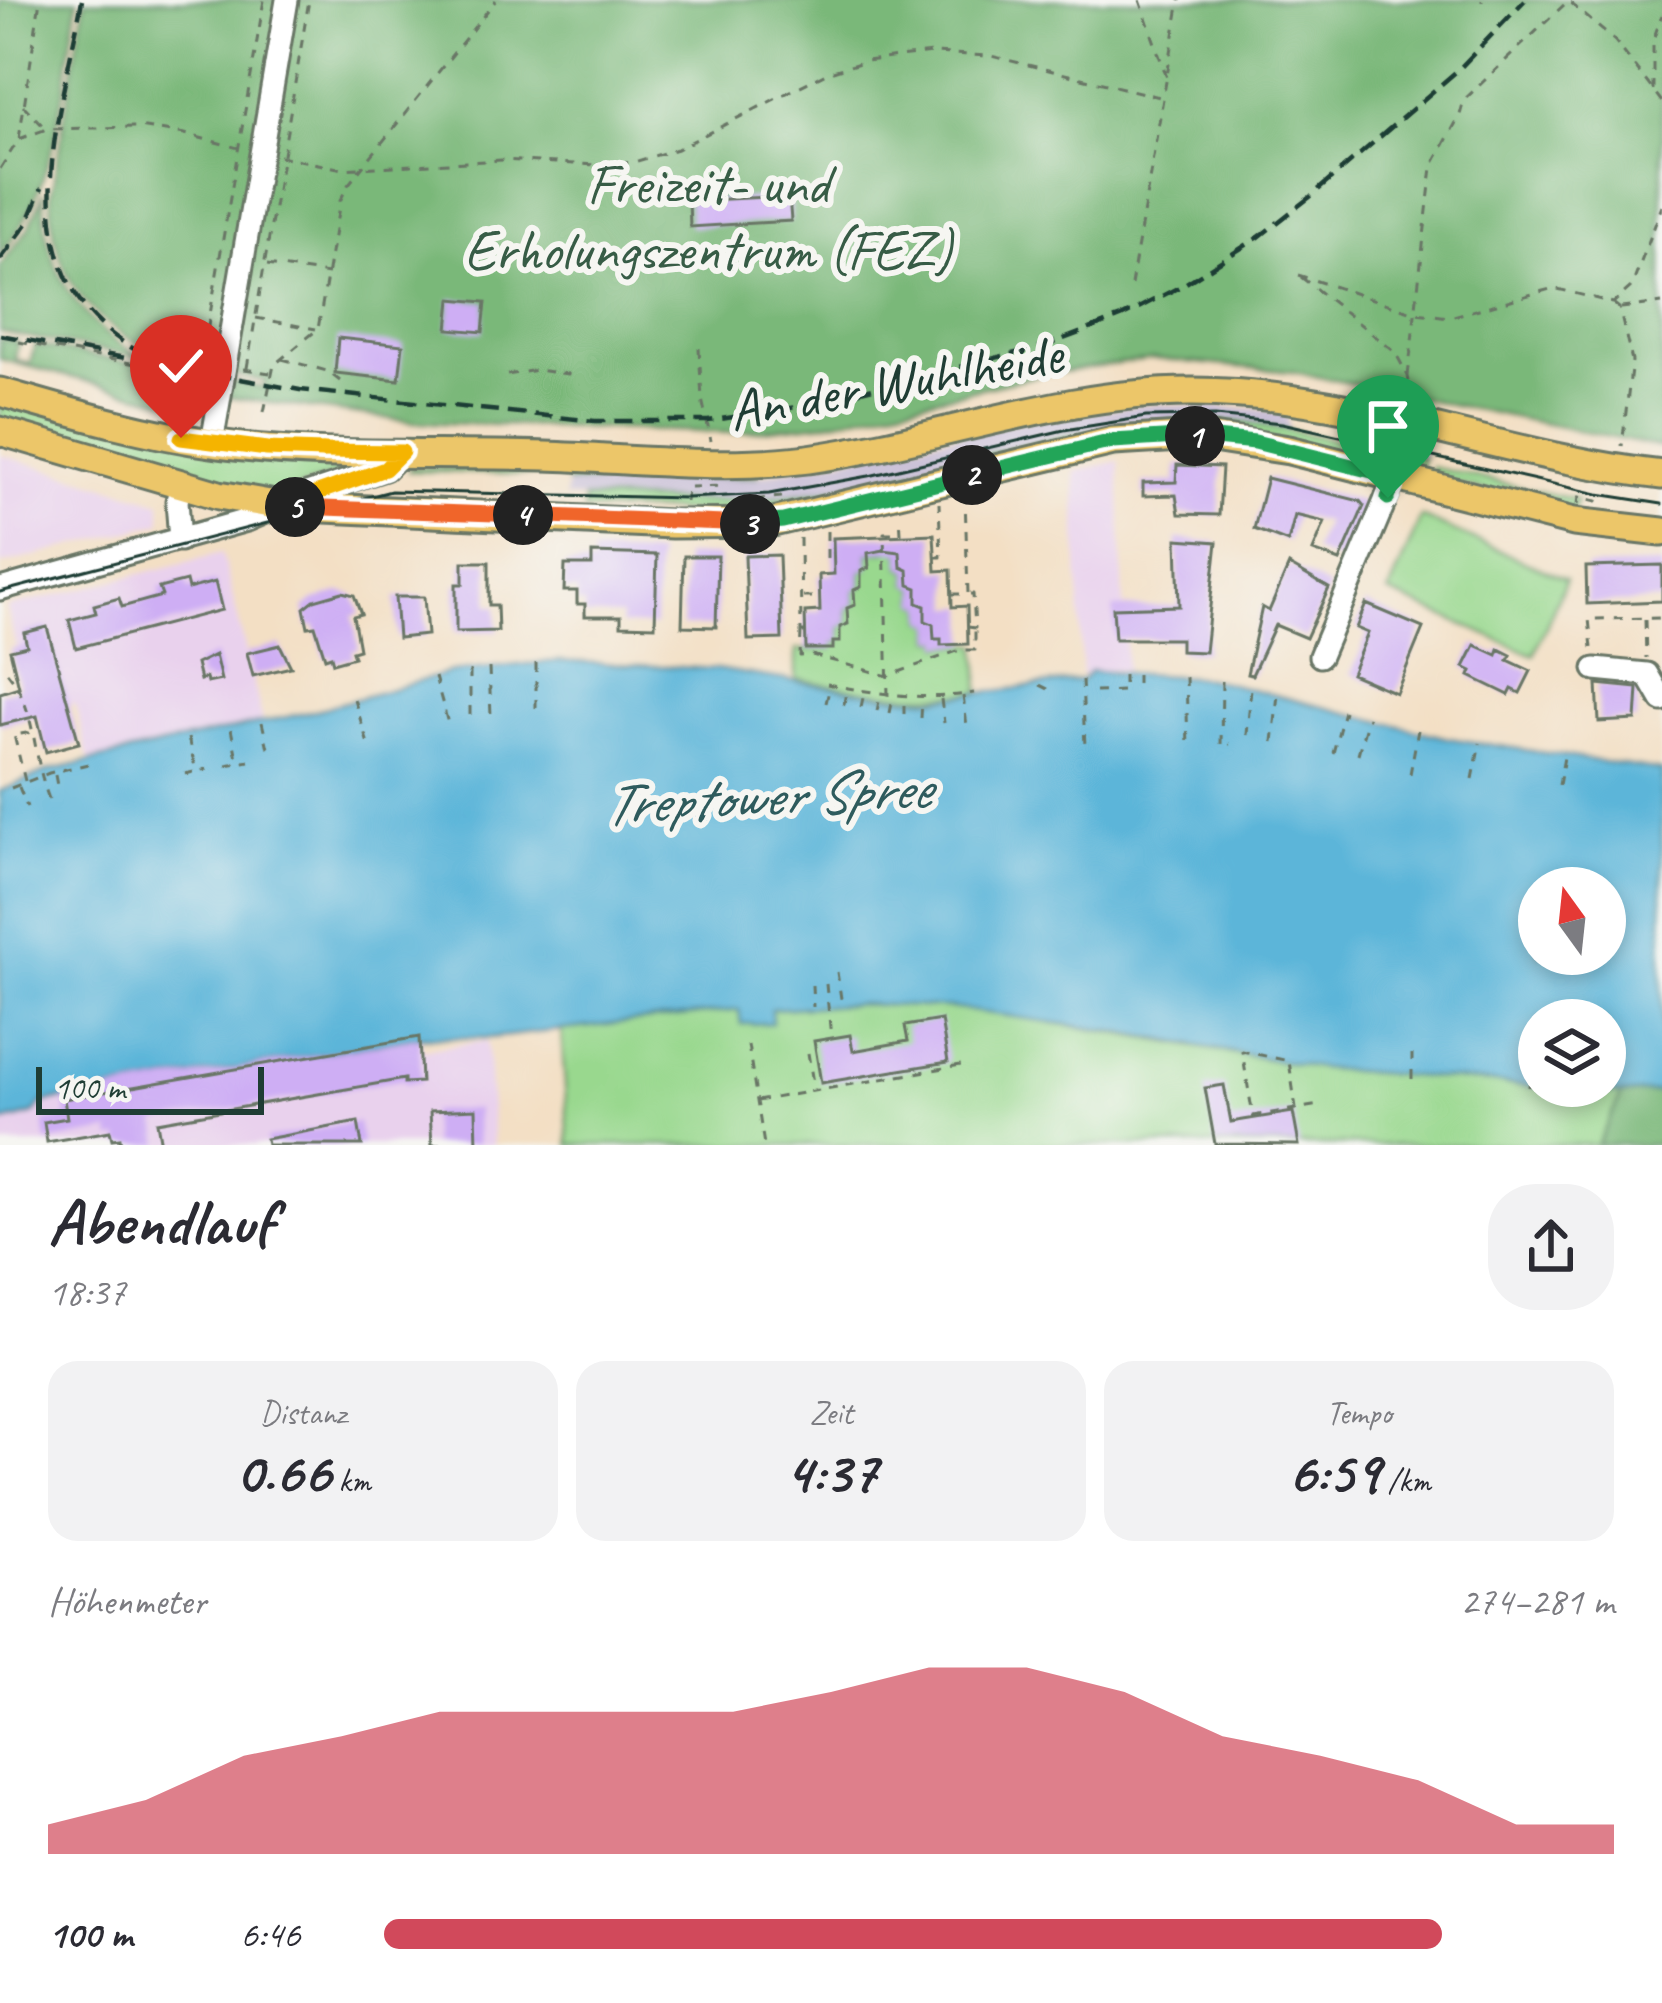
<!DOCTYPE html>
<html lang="de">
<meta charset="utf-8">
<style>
body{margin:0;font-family:Caveat,sans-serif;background:#f2f2f3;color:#2b2b33;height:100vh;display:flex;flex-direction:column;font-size:45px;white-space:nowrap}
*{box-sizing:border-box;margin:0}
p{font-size:39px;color:#7c7c81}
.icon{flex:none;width:66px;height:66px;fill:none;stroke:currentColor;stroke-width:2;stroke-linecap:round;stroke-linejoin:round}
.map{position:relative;height:1145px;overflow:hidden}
.drawer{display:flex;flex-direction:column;background:#fff;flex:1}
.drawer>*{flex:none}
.needle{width:78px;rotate:345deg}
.controls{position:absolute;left:1518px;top:867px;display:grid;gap:24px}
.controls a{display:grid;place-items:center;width:108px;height:108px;border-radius:50%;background:#fff;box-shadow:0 6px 18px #0003;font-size:60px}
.scale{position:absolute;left:36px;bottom:30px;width:228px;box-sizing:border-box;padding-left:12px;border:6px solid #1f3d34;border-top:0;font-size:33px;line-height:42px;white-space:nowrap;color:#1f3d34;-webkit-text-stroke:9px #f6f6f2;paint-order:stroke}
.pin{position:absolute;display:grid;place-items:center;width:102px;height:102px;color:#fff;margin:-123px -51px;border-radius:50% 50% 50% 0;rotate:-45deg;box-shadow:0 0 12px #0007}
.pin .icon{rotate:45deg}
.km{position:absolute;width:60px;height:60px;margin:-30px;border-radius:50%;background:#222;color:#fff;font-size:33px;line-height:60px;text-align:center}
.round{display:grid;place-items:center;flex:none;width:126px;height:126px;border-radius:48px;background:#f2f2f3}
.overview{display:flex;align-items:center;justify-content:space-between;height:204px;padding:0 48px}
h1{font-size:66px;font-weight:700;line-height:90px}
.stats{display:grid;grid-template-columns:repeat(3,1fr);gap:18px;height:204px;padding:12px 48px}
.stats div{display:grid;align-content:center;border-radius:30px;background:#f2f2f3;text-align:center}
.stats b{font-size:60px;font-weight:700}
.stats small{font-size:33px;font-weight:400}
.stats p{font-size:33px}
.chart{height:336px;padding:24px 48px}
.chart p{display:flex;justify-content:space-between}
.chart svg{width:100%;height:216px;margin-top:12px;fill:#d1495b;opacity:.7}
ul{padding:0 48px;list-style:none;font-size:39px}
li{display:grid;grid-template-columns:192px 144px 1fr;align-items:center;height:90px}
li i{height:30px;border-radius:15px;background:#d1495b}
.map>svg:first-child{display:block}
.built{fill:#e9d1ed}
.industrial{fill:#c9bfd7}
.green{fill:#99d88e;stroke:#5c8a61;stroke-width:3}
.forest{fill:#7ab879;stroke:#4c7a56;stroke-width:3}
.water{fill:#5cb5d9;stroke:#3e7986;stroke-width:3;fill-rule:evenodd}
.building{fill:#ceaef4}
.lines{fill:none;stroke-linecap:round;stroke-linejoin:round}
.minor-casing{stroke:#697666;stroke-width:27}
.major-casing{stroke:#697666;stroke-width:33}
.path{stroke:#697666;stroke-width:3;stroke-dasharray:9 9;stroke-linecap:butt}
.minor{stroke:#fff;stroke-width:21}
.major{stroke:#ecc669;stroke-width:27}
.tram{stroke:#1f3d34;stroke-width:3}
.rail{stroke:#1f3d34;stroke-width:4.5;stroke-dasharray:18 9;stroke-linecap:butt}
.split-1-casing{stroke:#fff;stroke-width:24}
.split-2-casing{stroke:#fff;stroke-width:24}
.split-3-casing{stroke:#fff;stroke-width:24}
.split-4-casing{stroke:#fff;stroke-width:24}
.split-5-casing{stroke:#fff;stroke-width:24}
.split-6-casing{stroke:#fff;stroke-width:24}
.split-7-casing{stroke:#fff;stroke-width:24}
.split-1{stroke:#22a559;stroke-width:15}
.split-2{stroke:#22a559;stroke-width:15}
.split-3{stroke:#22a559;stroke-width:15}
.split-4{stroke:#f0652b;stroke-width:15}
.split-5{stroke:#f0652b;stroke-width:15}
.split-6{stroke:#f5b400;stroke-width:15}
.split-7{stroke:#f5b400;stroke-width:15}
.labels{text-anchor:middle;stroke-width:12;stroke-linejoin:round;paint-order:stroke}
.park-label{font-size:57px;fill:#375c46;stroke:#f6f6f2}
.street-label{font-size:57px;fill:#1f3d34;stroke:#f6f6f2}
.water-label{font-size:60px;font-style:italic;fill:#2e5b5d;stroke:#f6f6f2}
</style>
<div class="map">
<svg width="1662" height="1145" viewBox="0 0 1662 1145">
<rect width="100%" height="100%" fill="#f6f6f2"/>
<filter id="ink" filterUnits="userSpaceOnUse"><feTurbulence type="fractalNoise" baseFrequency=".00833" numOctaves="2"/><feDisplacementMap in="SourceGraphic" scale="24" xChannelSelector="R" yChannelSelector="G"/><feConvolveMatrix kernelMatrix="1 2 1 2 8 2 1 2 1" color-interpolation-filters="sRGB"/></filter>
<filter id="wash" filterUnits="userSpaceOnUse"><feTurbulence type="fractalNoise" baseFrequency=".004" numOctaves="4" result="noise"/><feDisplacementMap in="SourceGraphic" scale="48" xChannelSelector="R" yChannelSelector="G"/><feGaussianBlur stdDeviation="2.7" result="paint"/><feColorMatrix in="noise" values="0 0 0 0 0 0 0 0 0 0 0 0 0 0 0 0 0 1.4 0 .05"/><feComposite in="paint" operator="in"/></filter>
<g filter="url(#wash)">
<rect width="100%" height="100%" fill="#f3dfc4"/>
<!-- built -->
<path class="built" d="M 0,455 L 161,502 L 161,523 L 0,565 Z
M 1119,461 L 1126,670 L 1090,671 L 1082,680 L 1075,472 Z
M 222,553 L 263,722 L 89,761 L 75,704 L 40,711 L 10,650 L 16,648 L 7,608 Z
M 419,1037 L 423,1050 L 487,1041 L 493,1145 L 0,1145 L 0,1123 L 34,1114 L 42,1103 Z"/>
<!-- industrial -->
<path class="industrial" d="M 1154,404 L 1262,409 L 1286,414 L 1290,430 L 1199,420 L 1132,423 L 1059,435 L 821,491 L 756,499 L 677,502 L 565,498 L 567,483 L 759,476 L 1036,418 Z
M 1341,425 L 1426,444 L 1423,458 L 1341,440 Z"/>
<!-- green -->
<path class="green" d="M 0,400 L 369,463 L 276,496 L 238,490 L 0,422 Z
M 1199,420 L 1246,422 L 1423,458 L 1418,474 L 1227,429 L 786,512 L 584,510 L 584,499 C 664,501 743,505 822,491 C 949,468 1069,423 1199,420 Z
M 411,467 L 759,476 L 567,483 L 566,476 L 409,471 Z
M 1432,467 L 1576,500 L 1573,512 L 1429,477 Z
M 1421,517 L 1566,579 L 1534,655 L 1389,593 Z
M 896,549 L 900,552 L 901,567 L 908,570 L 909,584 L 917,588 L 917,602 L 925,606 L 925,620 L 933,624 L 934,639 L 941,639 L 942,645 L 978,644 L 980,692 C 911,702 863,691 796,679 L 796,650 L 832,649 L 833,642 L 840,642 L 840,627 L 848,623 L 847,608 L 855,604 L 854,590 L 861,586 L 861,571 L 868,568 L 868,553 Z
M 862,1004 L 952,1008 L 1013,1016 L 1320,1068 L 1622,1094 L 1597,1145 L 569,1145 L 561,1029 L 740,1010 L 741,1023 L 770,1009 Z"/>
<!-- forest -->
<path class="forest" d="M 0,0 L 78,0 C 63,84 59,188 0,255 Z
M 85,0 L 283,0 L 222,372 C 124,353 49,303 51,194 Z
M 290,0 L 1662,0 L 1662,448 L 1294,372 L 1154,359 L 1040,375 L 824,423 L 733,433 L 414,422 L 196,393 L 194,405 L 176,404 L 0,359 L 0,339 L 18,342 L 15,360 L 30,363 L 35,345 L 264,388 L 265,381 L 228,374 Z
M 44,192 C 41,265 79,325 143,358 L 0,332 L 0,266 L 29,227 Z
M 1662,1091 L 1662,1145 L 1597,1145 L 1622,1094 Z"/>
<!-- water -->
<path class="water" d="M 558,661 L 716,669 L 889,696 L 933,699 L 1082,680 L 1090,671 L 1207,678 L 1448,738 L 1662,771 L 1662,1091 L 1622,1094 L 1320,1068 L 1127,1033 L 952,1008 L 862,1004 L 771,1009 L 772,1023 L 741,1024 L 739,1010 L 490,1038 L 419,1037 L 42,1103 L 34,1114 L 0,1123 L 0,791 L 48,771 L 313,711 L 452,672 ZM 1539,888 L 1605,888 L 1605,954 L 1539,954 ZM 1539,1020 L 1605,1020 L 1605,1086 L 1539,1086 Z"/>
<g id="blocks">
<!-- building -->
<path class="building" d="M 789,196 L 791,221 L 690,227 L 689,201 Z
M 451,299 L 486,302 L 483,332 L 448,329 Z
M 338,338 L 403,345 L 399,380 L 335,373 Z
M 1177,465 L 1222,467 L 1219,515 L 1179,514 L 1176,495 L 1143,496 L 1143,483 L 1176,482 Z
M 1267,478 L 1360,501 L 1364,506 L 1340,561 L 1313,551 L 1325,522 L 1295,515 L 1288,542 L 1254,529 Z
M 934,534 L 936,571 L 951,570 L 952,607 L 967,606 L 968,644 L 941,645 L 941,639 L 934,639 L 933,624 L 925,621 L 925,606 L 917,603 L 917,588 L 909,585 L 908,570 L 901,567 L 900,552 L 884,550 L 868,553 L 869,568 L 861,571 L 861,587 L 854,590 L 855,605 L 847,608 L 848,624 L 840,627 L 840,642 L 833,642 L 833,649 L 806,649 L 805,612 L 820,611 L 819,575 L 834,574 L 833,538 Z
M 1177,539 L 1217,542 L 1205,652 L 1180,651 L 1180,639 L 1115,639 L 1113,608 L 1179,606 Z
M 592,553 L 657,555 L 655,626 L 621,625 L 621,616 L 585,616 L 585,604 L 577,604 L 577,591 L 564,591 L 565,565 L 592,565 Z
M 779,555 L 782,639 L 748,640 L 745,556 Z
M 684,556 L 718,556 L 716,627 L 682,626 Z
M 463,562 L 489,562 L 489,605 L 497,605 L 498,631 L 456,632 L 456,584 L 463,584 Z
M 1289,565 L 1329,588 L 1306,638 L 1275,625 L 1252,675 L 1247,674 L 1262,607 L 1269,611 Z
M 1662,565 L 1662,601 L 1587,604 L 1586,567 Z
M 186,581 L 188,589 L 215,582 L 222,610 L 76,648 L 69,620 L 96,613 L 94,605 L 119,598 L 122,607 L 162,596 L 159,588 Z
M 342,592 L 354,595 L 361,614 L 353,616 L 359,649 L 352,651 L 354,657 L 333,663 L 331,656 L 325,658 L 315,626 L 308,627 L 304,608 L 314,600 Z
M 395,597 L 424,597 L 427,635 L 398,638 Z
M 1366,604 L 1423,628 L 1396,693 L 1351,674 L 1368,633 L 1356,628 Z
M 47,627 L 79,743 L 46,752 L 37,716 L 0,725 L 0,693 L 19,687 L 10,650 L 27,646 L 24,633 Z
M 280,645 L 291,667 L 253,676 L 247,653 Z
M 1475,645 L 1497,655 L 1499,649 L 1511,655 L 1508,660 L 1531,671 L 1520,693 L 1512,689 L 1509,695 L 1470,676 L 1472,671 L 1464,667 Z
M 215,655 L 221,680 L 207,683 L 206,678 L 200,680 L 196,664 Z
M 1597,684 L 1638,688 L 1636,720 L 1599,722 Z
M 941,1020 L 948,1062 L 821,1083 L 814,1041 L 850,1035 L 853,1051 L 908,1041 L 905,1026 Z
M 419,1037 L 421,1082 L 404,1083 L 404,1079 L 157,1122 L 161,1145 L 121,1145 L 120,1138 L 112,1139 L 110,1131 L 47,1142 L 44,1122 L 67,1118 L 64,1099 Z
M 1224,1085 L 1231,1122 L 1293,1112 L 1299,1145 L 1215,1144 L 1205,1088 Z
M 476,1109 L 477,1145 L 432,1145 L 430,1111 Z
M 358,1122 L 362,1145 L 267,1145 L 266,1139 Z"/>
</g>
</g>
<g filter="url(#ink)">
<use href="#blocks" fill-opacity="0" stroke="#697666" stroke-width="3"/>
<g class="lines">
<defs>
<path id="minor" d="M 212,443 L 287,0
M 180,540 L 177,501 L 181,484
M 0,589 L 247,520 L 310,493 L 385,469 L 402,452
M 1320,656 L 1395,477
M 1595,669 L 1647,674 L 1662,700"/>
<path id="major" d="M 0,392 C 70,412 139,433 211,443 C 321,459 435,452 546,456 C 634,459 720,470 808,459 C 937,441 1059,392 1190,392 C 1351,391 1503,457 1662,475
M 0,431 L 219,495 L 281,506 L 672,524 L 769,523 L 1113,441 L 1200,436 L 1289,450 L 1574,522 L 1662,532"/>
</defs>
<!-- minor casing -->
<use href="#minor" class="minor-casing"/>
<!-- major casing -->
<use href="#major" class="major-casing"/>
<!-- path -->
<path class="path" d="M 1140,0 L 1167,78
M 1482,2 L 1482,0
M 1653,90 L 1653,40 L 1662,15
M 23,105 L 45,128
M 19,139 L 47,129 L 139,127 L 185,134 L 246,150
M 279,156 L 343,169 L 502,160 L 595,165 L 634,162 L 677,149 L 826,73 L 866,61 L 932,53 L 991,56 L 1164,98
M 0,169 L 19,139 L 40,0
M 267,265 L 328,274
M 1298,275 L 1416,313 L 1450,317 L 1554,288 L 1613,303 L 1632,286 L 1662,206
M 1301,277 L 1395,352 L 1408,376 L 1412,398
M 1131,285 L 1180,0
M 1614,304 L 1619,308 L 1632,361 L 1622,446
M 1621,308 L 1662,303
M 256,318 L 316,329
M 19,342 L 204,377
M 699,348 L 702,399 L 711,441
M 282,359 L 327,371 L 340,381
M 205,362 L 202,361 L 264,0
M 247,368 L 309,0
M 244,369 L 270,373
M 507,375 L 536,370 L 568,374 L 570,370
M 1408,376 L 1432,167 L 1460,115 L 1464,100 L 1568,1 L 1615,41 L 1662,102
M 264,412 L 274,365 L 318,329 L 340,201 L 348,185 L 496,0
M 738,501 L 782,497
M 686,502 L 687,487 L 722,486
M 1578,504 L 1579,497 L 1597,501 L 1598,497
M 827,531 L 827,559 L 834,558
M 800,538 L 801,632 L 806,632
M 935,557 L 941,557 L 939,503
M 951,594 L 968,594 L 965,497
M 803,597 L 820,597
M 1645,620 L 1646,658
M 968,627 L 975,628 L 973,594 L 970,594
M 801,632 L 800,656 L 812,655 L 888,676 L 960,650 L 975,650 L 975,628
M 1592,648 L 1589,619 L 1662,618
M 489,668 L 491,716
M 470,670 L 470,716
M 7,672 C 37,708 32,756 49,799
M 1137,675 L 1137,692
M 435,677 L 449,727
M 1186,677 L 1188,747
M 1082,680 L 1085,747
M 1222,681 L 1221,745 L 1230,744
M 827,684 C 878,694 923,701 974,693
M 1040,685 L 1050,690
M 1095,692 L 1124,691 L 1124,670
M 888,696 L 884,533 L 901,533 L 900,516
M 963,696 L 967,726
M 354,699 L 369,747
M 941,699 L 944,723
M 826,703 L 830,686
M 844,705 L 846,690
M 861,707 L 864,693
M 536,708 L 536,662
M 877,711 L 880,696
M 890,713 L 893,698
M 904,714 L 904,699
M 921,718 L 922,700
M 262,722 L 270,757
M 231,729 L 238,763
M 1247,735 L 1251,688
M 188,738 L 196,771
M 1273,742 L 1278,694
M 1333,753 L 1344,711
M 1358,754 L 1368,717
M 226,765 L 249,761
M 185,774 L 207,769
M 1410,774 L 1418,730
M 55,775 L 58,791
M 1473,779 L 1480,743
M 25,781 L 14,735 L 33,732
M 1559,785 L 1564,757
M 19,787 L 27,807
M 11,788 L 49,773 L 88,764
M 837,972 L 842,1005
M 826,984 L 831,1038
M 812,985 L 813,1007
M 748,1045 L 764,1145
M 808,1053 L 814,1089
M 1412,1079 L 1412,1054
M 1529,1087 L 1533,1051
M 757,1101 L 961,1065
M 1296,1109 L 1289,1061 L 1242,1051 L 1253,1116 L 1319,1105"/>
<!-- minor -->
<use href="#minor" class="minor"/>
<!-- major -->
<use href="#major" class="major"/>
<!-- tram -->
<path class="tram" d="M 0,592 L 391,491 L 686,498 L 769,494 L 869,476 L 1064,430 L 1146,417 L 1215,416 L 1282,423 L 1598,494 L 1662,504"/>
<!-- rail -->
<path class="rail" d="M 82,0 C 59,125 0,281 145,355
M 0,260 L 27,224 L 42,188
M 0,335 L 300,390 L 595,421 L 708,421 L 796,407 L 1048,345 L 1121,317 L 1183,285 L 1259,237 L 1310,197 L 1459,69 L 1525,0"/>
</g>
</g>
<g class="lines" filter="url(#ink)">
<defs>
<path id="split-1" d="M 1195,436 L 1255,442 L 1396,477 L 1388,498"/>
<path id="split-2" d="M 972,475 L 1113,441 L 1195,436"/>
<path id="split-3" d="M 750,524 L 783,521 L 972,475"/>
<path id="split-4" d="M 523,515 L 750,524"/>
<path id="split-5" d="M 295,507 L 523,515"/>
<path id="split-6" d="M 295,507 L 281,506 L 385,469 L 402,452 L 323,451"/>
<path id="split-7" d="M 181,438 L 267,449 L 323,451"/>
</defs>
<!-- split-1 casing -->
<use href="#split-1" class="split-1-casing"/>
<!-- split-2 casing -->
<use href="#split-2" class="split-2-casing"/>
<!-- split-3 casing -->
<use href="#split-3" class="split-3-casing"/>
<!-- split-4 casing -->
<use href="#split-4" class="split-4-casing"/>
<!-- split-5 casing -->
<use href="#split-5" class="split-5-casing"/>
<!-- split-6 casing -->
<use href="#split-6" class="split-6-casing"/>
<!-- split-7 casing -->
<use href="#split-7" class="split-7-casing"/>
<!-- split-1 -->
<use href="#split-1" class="split-1"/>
<!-- split-2 -->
<use href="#split-2" class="split-2"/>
<!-- split-3 -->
<use href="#split-3" class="split-3"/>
<!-- split-4 -->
<use href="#split-4" class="split-4"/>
<!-- split-5 -->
<use href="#split-5" class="split-5"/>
<!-- split-6 -->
<use href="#split-6" class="split-6"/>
<!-- split-7 -->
<use href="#split-7" class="split-7"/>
</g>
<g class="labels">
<!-- park labels -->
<g class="park-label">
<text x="708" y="203">Freizeit- und<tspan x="708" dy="66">Erholungszentrum (FEZ)</tspan></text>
</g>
<!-- street labels -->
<g class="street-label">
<text transform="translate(895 381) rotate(-10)" y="20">An der Wuhlheide</text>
</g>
<!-- water labels -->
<g class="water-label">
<text transform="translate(766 795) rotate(-3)" y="21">Treptower Spree</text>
</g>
</g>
</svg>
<div class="controls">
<a><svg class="needle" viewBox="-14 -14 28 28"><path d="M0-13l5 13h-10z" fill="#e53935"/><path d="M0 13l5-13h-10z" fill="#7c7c81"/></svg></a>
<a><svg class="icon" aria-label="layers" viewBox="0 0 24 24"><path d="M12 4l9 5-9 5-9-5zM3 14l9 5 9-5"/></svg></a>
</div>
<div class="scale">100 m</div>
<div class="pin" style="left:1388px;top:498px;background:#1e9e55"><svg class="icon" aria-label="arrive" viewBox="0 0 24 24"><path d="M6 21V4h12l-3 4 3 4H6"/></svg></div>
<div class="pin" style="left:181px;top:438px;background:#d93025"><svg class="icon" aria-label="check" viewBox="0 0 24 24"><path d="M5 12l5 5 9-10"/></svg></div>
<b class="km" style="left:1195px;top:436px">1</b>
<b class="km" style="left:972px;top:475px">2</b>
<b class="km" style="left:750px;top:524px">3</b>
<b class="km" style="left:523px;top:515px">4</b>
<b class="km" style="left:295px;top:507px">5</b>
</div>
<section class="drawer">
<div class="overview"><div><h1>Abendlauf</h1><p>18:37</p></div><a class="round"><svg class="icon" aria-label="share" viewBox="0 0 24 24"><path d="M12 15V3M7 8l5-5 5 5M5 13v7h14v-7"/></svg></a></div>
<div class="stats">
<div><p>Distanz</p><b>0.66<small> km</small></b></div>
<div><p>Zeit</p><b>4:37</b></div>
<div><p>Tempo</p><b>6:59<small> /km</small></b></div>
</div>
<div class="chart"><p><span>Höhenmeter</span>274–281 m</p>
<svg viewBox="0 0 160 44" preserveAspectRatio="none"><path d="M0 44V38L10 33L20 24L30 20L40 15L50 15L60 15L70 15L80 11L90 6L100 6L110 11L120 20L130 24L140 29L150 38L160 38V44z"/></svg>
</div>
<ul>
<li><b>100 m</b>6:46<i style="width:86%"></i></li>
</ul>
</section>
